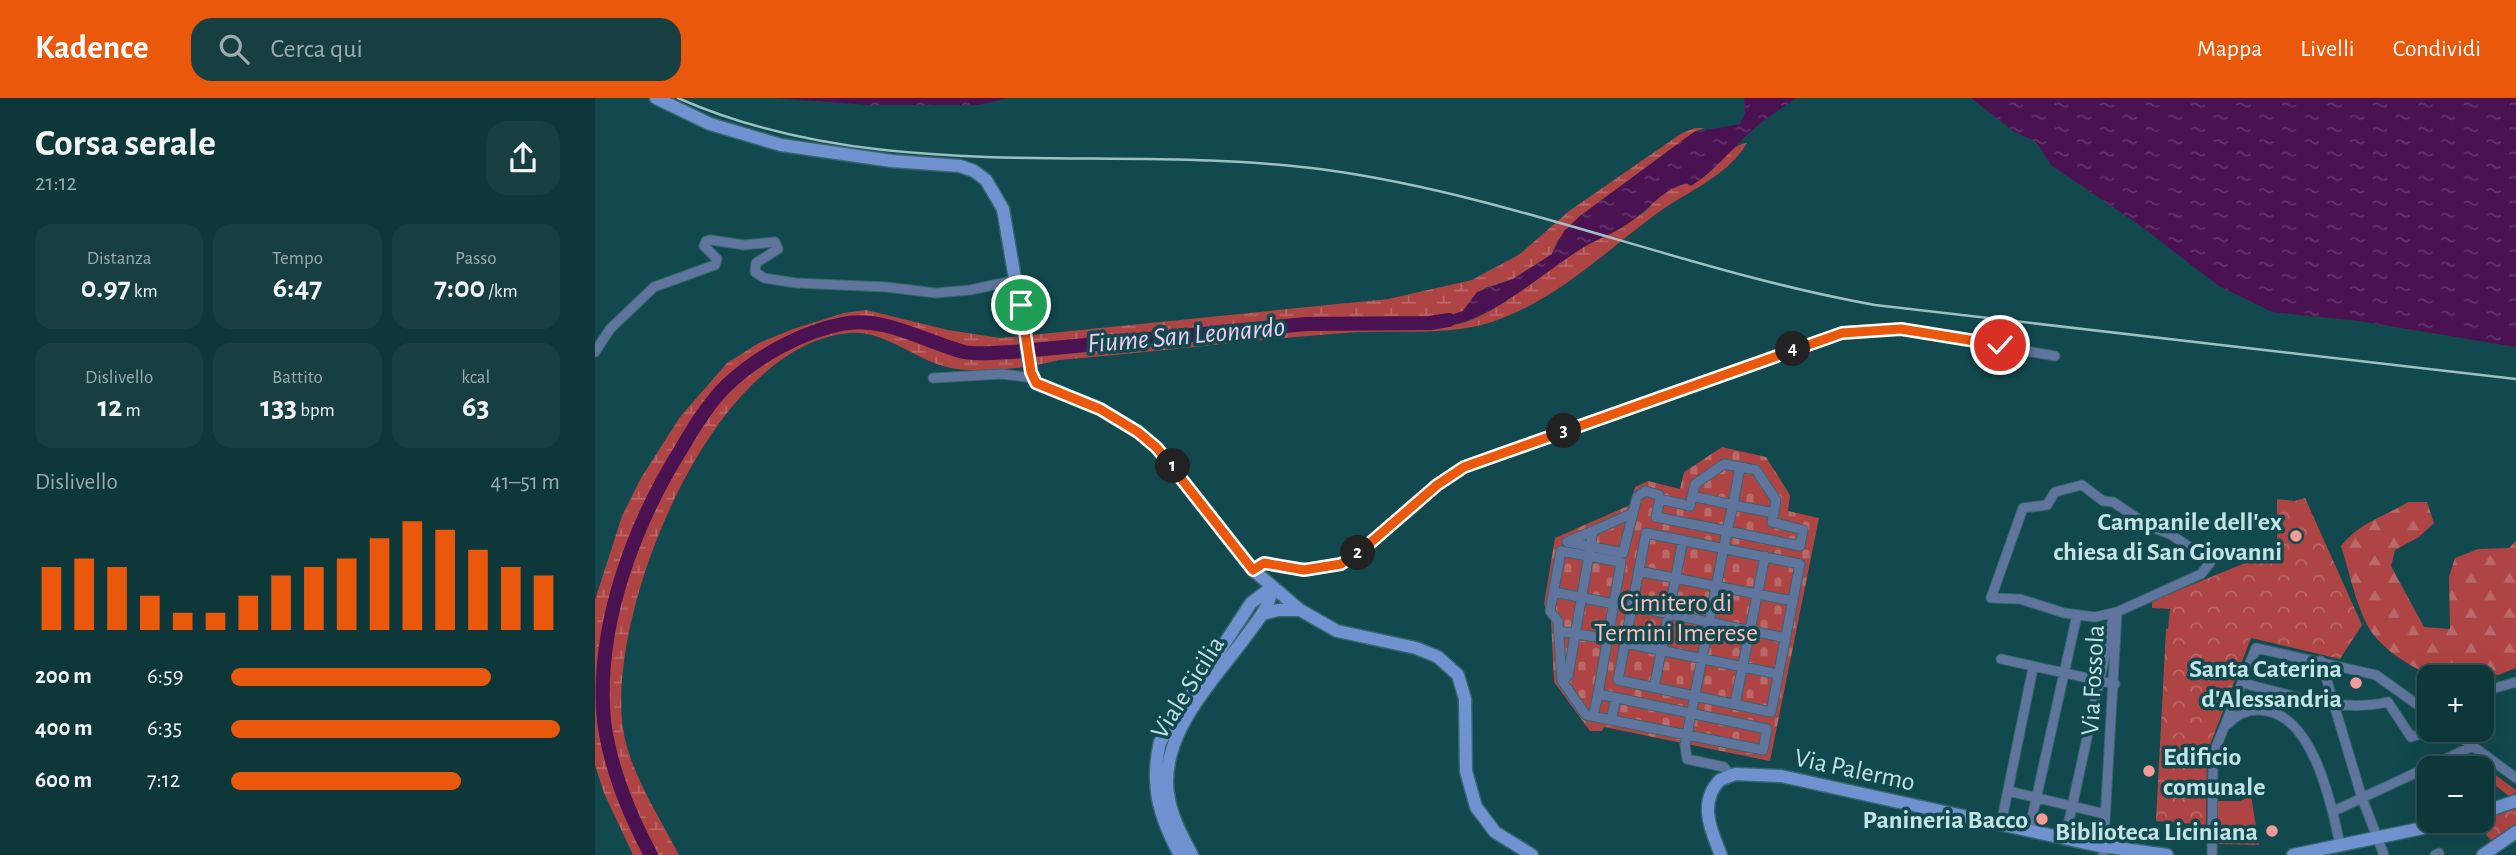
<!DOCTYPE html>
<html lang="it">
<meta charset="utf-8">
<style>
body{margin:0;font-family:"Alegreya Sans",sans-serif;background:#173f42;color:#f1f3f6;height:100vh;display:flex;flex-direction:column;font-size:26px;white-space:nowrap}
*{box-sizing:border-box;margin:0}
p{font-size:23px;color:#9bacaf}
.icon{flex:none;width:38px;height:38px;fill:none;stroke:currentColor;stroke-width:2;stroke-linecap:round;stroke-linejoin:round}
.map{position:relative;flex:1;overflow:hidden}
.panel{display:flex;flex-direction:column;background:#0e373a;width:595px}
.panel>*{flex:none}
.fabs{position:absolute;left:1822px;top:567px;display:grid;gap:14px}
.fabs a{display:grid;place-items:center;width:77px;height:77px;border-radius:14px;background:#0e373a;box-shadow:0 7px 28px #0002,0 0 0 2px #2e5154;font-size:35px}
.pin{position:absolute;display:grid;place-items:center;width:60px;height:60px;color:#fff;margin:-30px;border:4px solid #fff;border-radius:50%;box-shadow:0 2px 7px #0007}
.km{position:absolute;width:35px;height:35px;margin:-18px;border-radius:50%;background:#222;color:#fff;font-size:19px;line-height:35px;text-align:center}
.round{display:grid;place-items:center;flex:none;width:74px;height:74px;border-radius:21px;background:#173f42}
.summary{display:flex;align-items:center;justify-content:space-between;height:119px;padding:0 35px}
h1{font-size:38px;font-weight:700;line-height:52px}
.stats{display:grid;grid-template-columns:repeat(3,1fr);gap:10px;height:119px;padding:7px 35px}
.stats div{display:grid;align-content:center;border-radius:18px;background:#173f42;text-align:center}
.stats b{font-size:30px;font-weight:700}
.stats small{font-size:19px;font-weight:400}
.stats p{font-size:19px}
.chart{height:196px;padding:14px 35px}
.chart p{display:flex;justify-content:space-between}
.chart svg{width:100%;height:126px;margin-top:7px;stroke:#ea580c;stroke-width:6}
ul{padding:0 35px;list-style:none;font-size:23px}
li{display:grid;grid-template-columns:112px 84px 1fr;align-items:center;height:52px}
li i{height:18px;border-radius:9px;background:#ea580c}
header{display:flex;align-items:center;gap:42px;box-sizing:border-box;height:98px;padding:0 35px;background:#ea580c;color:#fff}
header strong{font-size:33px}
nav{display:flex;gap:38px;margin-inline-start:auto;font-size:24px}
.search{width:490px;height:63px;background:#173f42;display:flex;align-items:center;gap:18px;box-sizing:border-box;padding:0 24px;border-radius:21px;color:#9bacaf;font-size:26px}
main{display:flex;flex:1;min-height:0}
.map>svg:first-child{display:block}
.green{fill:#af4444}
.forest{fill:url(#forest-firs)}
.wetland{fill:url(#wetland-marsh)}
.cemetery{fill:url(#cemetery-stones)}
.park{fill:url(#park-crowns)}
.water{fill:url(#water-ripples)}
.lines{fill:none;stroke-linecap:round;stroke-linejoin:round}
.river{stroke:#4b1252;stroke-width:14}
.street-casing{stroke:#35686d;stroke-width:11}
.secondary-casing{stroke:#35686d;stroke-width:15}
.street{stroke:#60759e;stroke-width:9}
.secondary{stroke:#7192d1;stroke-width:12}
.rail{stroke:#9bc1c4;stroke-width:2.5}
.route-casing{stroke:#fff;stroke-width:14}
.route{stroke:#ea580c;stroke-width:9}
.poi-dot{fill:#f59b97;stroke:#12494e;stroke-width:2.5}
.labels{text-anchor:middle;stroke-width:7;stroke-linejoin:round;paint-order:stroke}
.poi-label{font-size:26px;font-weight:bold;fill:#c3e4e7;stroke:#12494e;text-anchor:end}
.park-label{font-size:26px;fill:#fdbeba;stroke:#12494e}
.street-label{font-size:26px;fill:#c3e4e7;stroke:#12494e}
.water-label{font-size:28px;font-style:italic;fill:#f1caf6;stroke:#12494e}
</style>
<header>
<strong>Kadence</strong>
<div class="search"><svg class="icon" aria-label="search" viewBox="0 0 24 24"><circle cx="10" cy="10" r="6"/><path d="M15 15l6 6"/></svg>Cerca qui</div>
<nav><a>Mappa</a><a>Livelli</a><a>Condividi</a></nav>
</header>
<main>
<section class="panel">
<div class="summary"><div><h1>Corsa serale</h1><p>21:12</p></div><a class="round"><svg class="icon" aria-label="share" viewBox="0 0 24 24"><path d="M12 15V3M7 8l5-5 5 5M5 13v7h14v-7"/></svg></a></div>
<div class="stats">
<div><p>Distanza</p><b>0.97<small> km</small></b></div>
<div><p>Tempo</p><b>6:47</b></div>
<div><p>Passo</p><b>7:00<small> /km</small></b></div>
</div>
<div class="stats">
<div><p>Dislivello</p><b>12<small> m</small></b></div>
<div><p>Battito</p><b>133<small> bpm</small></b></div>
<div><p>kcal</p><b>63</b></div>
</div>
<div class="chart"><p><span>Dislivello</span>41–51 m</p>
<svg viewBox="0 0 160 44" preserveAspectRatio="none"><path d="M5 44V22M15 44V19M25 44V22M35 44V32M45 44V38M55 44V38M65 44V32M75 44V25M85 44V22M95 44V19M105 44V12M115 44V6M125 44V9M135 44V16M145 44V22M155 44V25"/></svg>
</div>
<ul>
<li><b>200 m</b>6:59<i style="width:79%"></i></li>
<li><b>400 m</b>6:35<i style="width:100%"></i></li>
<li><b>600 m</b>7:12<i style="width:70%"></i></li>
</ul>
</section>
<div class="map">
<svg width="1921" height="757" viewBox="0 0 1921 757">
<defs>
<pattern id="forest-firs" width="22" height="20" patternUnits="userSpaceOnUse" patternTransform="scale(1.75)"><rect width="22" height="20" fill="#af4444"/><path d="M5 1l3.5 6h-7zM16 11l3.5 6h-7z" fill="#bb6868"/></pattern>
<pattern id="wetland-marsh" width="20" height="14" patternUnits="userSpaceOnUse" patternTransform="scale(1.75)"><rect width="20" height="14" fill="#af4444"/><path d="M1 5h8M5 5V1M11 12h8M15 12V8" fill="none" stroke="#bb6868"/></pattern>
<pattern id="cemetery-stones" width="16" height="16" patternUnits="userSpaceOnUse" patternTransform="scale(1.75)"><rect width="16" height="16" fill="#af4444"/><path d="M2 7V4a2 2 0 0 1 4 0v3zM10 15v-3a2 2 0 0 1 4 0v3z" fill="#bb6868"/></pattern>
<pattern id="park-crowns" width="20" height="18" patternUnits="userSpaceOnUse" patternTransform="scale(1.75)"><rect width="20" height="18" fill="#af4444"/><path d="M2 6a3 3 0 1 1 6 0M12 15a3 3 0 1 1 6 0" fill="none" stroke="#bb6868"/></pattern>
<pattern id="water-ripples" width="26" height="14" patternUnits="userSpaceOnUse" patternTransform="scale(1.75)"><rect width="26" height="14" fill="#4b1252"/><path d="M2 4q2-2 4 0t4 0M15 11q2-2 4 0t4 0" fill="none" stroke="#63346b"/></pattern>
</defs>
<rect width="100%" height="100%" fill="#12494e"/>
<!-- green -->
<path class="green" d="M 1872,656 L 1921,692 L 1921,694 L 1915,699 L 1887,677 L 1886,670 L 1858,670 L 1853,664 Z
M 1656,698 L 1664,747 L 1624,746 L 1622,703 L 1645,703 Z"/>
<!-- forest -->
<path class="forest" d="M 1813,404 L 1832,404 L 1839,425 L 1824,439 L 1800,452 L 1796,468 L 1829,529 L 1855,531 L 1854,479 L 1860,460 L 1883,451 L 1914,450 L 1921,443 L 1921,570 L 1903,577 L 1883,575 C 1851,597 1787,556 1772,527 C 1760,503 1754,473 1746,448 C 1767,423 1785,421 1813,404 Z"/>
<!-- wetland -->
<path class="wetland" d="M 1100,30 L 1110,30 L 1099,34 L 985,118 L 963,142 L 957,156 L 948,162 L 918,181 L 890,190 L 868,213 L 843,221 L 845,229 C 855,227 867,226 876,222 C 917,205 951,171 989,149 C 1008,138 1027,130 1045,117 C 1056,110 1061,99 1072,92 C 1081,86 1093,87 1103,82 C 1122,74 1131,48 1152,45 C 1133,78 1091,94 1061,116 C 1010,154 960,203 897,224 C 850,239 799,231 750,235 C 654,242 559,254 464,262 C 434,270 378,277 348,268 C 317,259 288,232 254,235 C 117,247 11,513 28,631 C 35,675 64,718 84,757 L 38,757 L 9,695 L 0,667 L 0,502 L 27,418 L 46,380 L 85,319 L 132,265 L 164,245 L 198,231 L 249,215 L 271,212 L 353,232 L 405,240 L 793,201 L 877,182 L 925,156 L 974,113 L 1087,35 Z"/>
<!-- cemetery -->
<path class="cemetery" d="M 1127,349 L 1171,359 L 1195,397 L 1193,413 L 1224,420 L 1175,663 L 1009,629 L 1007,633 L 995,633 L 959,584 L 956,522 L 949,506 L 960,440 L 1035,407 L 1040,389 L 1053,383 L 1085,391 L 1089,374 Z"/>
<!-- park -->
<path class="park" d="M 1710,400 L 1767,527 L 1745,561 L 1656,540 L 1612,655 L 1611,727 L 1561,723 L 1571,531 L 1573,531 L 1575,511 L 1557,510 L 1557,503 L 1682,452 L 1682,401 L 1700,403 Z
M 1921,706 L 1921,729 L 1896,743 L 1881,723 Z"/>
<!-- water -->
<path class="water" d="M 178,0 L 414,0 L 383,7 L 274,7 Z
M 1149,0 L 1201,0 C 1188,10 1173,18 1161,29 C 1138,49 1121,72 1096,88 L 1091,85 C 1066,93 1053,112 1031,127 C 1018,136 1002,141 989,149 C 954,169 876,242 835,225 L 868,213 L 882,194 L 918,181 L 948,162 L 957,156 L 969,133 L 985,118 L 1099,34 L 1145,26 L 1150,15 Z
M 1376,0 L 1921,0 L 1921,249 L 1764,223 L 1677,214 L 1624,188 L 1540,124 L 1457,68 L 1441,44 L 1418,33 Z"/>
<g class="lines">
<!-- river -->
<path class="river" d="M 56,757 C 34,716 15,669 9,623 C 0,528 39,426 88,348 C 100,327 114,305 131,288 C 161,259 206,234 247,226 C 287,217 331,244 369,254 C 383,257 402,254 417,254 L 711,226 L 835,225 L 854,222"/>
<defs>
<path id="street" d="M 0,254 L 15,231 L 59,189 L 120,167 L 122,161 L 109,148 L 111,143 L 116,142 L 149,147 L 180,144 L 183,151 L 161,165 L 160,174 L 169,180 L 201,185 L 291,189 L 341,195 L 375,192 L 422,182
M 338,280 L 407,276 L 438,280
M 1487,387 L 1508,403 L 1518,404 L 1554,428 L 1575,436 L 1614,462 L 1615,465 L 1606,476 L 1522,514 L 1500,519 L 1469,515 L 1425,501 L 1396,500 L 1428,410 L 1452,407 L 1460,394 Z
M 1097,398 L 1138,407 L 1145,369
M 998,433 L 972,444 L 1028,455 L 1038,415
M 1051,435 L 1205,466 L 1176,614 L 1023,582 Z
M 966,453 L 1026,464 L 1003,596 L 1172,631 L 1168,652 L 991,617 L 967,583 L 963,523 L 955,513 Z
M 658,472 C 670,459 715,475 736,469 C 771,460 798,423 825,400 C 838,389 853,379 869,369 L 1247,235 L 1306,231 L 1460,258
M 1043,473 L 1198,503
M 959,494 L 1019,506
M 1036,508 L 1191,540
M 963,533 L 1013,541
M 1030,545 L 1183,576
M 1406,561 L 1520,586
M 1726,563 L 1767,700 L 1789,757
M 967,583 L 973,578 L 998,433 L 1038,415 L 1042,399 L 1050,393 L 1064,397 L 1065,401
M 1648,585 C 1696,597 1744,615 1793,604 L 1816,639 L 1837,632
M 1059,590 L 1088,442
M 1886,594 L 1921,584
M 1140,606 L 1170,458
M 998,618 L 1003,596
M 1016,622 L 1021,600
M 1633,626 C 1643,615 1657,610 1672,613 C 1719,621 1737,708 1745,747
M 1856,632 L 1921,680
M 1135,677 L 1129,669 L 1092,661 L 1090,647 L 1132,433 L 1205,448 L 1208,432 L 1177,424 L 1181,402 L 1161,372 L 1129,366 L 1100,386 L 1095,408 L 1065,401 L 1061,419 L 1132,433 L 1138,407 L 1179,415
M 1413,693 L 1510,716
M 1739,713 L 1878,648
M 1406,726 L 1438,570
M 1434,733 L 1482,517
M 1470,741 L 1519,516
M 1508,757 L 1522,514
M 1617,757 L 1618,657 L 1661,550 L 1781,577 L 1834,615
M 1840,757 L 1844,755"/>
<path id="secondary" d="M 61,0 L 115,26 L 186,47 L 297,63 L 365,68 L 379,73 L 391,82 L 408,111 L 436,274 L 441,285 L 505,311 L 543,334 L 562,350 L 658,472 L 705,512 L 742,533 L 821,550 L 843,559 L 863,577 L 870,601 L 871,673 L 881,709 L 900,734 L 937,757
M 667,516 L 683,512 L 705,512
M 1886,715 L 1921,703
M 585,757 C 564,719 555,687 565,644 L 656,505 L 677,489
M 597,757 C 588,740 578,722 574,702 C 561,640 615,587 649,541 C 661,524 675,510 677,489
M 1126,757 C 1116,733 1103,704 1125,682 L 1140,676 L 1186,678 L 1500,747 L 1572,757
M 1698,757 L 1862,723
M 1888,757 L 1921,734"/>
</defs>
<!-- street casing -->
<use href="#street" class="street-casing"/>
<!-- secondary casing -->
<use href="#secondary" class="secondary-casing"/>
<!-- street -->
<use href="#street" class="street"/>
<!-- secondary -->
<use href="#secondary" class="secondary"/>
<!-- rail -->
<path class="rail" d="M 83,0 C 289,91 515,43 732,72 C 919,98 1094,174 1280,207 L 1921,281"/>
</g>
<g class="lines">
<defs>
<path id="route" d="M 426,207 L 436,274 L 441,285 L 505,311 L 543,334 L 562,350 L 658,472 L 669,465 L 709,472 L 746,466 L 767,452 L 842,387 L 869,369 L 1247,235 L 1306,231 L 1405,247"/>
</defs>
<!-- route casing -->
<use href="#route" class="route-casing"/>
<!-- route -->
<use href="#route" class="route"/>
</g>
<!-- markers -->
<g class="poi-dot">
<circle cx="1701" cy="438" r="7"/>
<circle cx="1761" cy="585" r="7"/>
<circle cx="1554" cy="673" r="7"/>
<circle cx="1447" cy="721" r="7"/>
<circle cx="1677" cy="733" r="7"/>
</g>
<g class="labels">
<!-- poi labels -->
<g class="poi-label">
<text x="1687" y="432">Campanile dell'ex<tspan x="1687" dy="30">chiesa di San Giovanni</tspan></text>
<text x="1747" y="579">Santa Caterina<tspan x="1747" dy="30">d'Alessandria</tspan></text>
<text x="1568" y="667" text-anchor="start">Edificio<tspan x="1568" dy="30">comunale</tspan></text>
<text x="1433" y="730">Panineria Bacco</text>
<text x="1663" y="742">Biblioteca Liciniana</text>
</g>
<!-- park labels -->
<g class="park-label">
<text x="1081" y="513">Cimitero di<tspan x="1081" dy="30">Termini Imerese</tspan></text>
</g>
<!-- street labels -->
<g class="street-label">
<text transform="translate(1497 582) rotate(-87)" y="9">Via Fossola</text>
<text transform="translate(592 589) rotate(-58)" y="9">Viale Sicilia</text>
<text transform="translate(1260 671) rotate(12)" y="9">Via Palermo</text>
</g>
<!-- water labels -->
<g class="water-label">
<text transform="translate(591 236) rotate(-5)" y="10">Fiume San Leonardo</text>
</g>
</g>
</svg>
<div class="fabs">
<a>+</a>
<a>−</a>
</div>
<div class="pin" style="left:426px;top:207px;background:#1e9e55"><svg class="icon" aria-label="arrive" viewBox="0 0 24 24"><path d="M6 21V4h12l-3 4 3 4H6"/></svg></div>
<div class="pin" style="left:1405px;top:247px;background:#d93025"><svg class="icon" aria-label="check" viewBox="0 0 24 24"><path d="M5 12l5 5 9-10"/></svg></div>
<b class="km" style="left:578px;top:368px">1</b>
<b class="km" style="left:763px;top:455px">2</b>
<b class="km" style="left:969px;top:333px">3</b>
<b class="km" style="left:1198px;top:251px">4</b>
</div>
</main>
